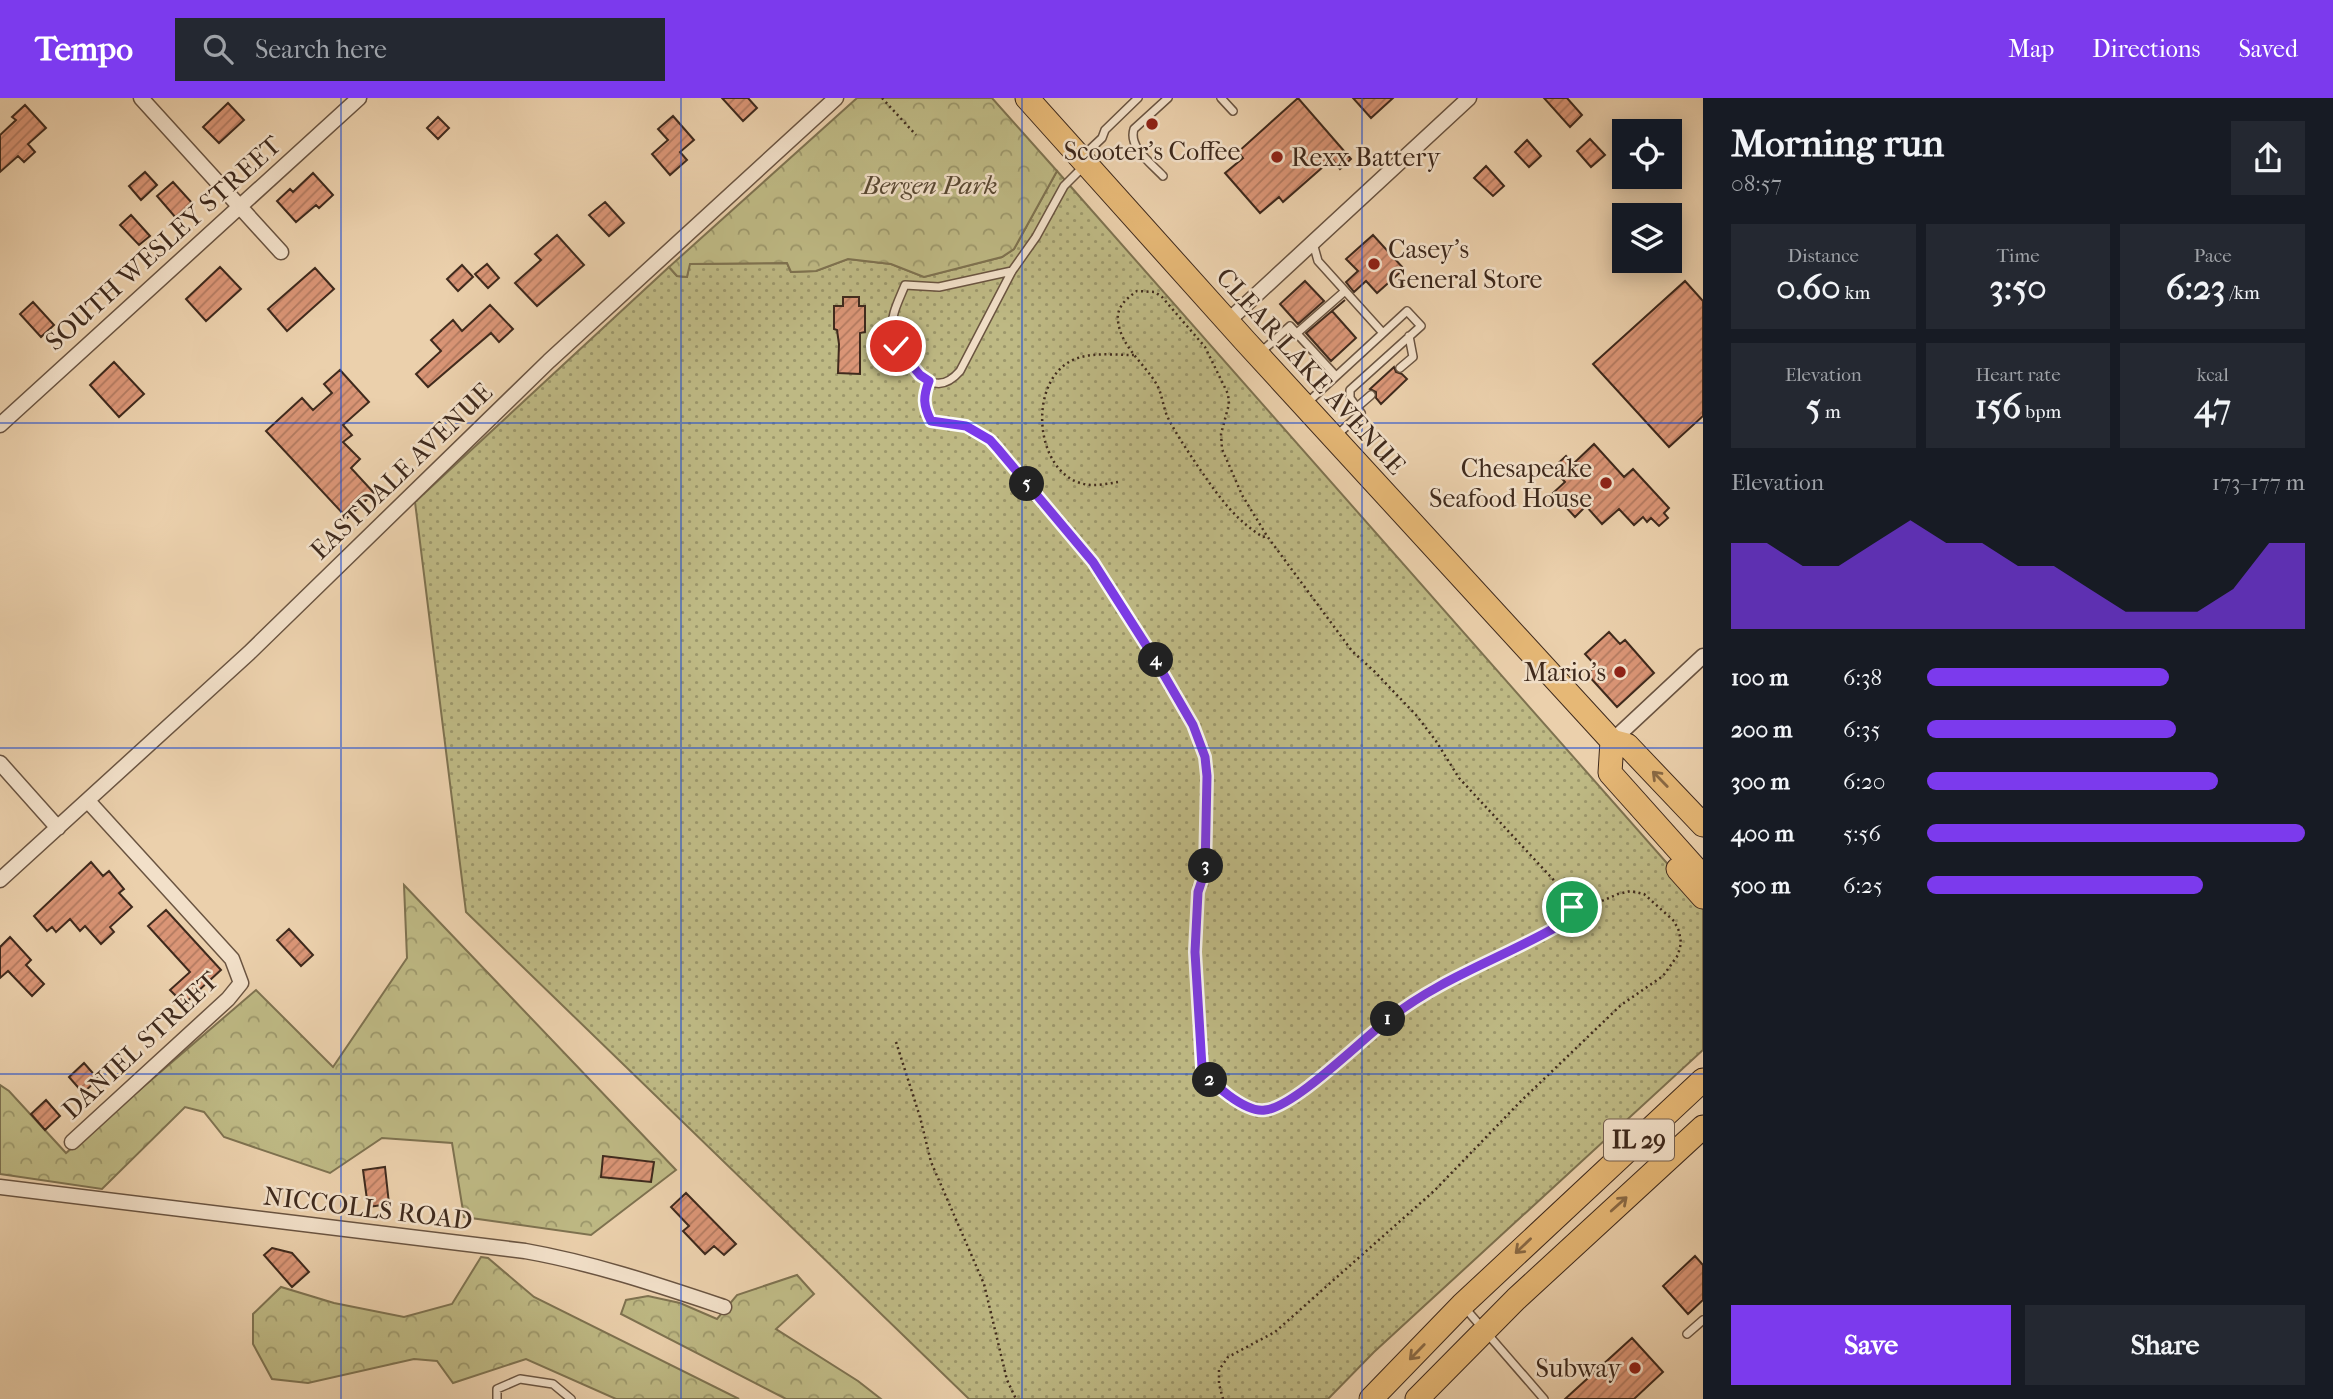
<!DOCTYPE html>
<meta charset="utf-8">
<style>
body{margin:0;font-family:"IM FELL French Canon",serif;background:#242831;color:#f1f3f6;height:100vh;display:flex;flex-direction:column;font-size:26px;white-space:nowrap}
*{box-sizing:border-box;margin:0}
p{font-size:23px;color:#9ea1a6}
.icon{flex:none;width:38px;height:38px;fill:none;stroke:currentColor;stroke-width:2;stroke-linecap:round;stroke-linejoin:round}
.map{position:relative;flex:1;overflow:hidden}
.details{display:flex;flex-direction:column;background:#171b24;width:630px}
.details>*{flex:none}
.fabs{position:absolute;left:1612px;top:21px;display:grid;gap:14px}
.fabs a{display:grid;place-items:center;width:70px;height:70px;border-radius:0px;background:#171b24;box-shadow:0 4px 18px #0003;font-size:35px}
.pin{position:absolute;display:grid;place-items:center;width:60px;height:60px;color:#fff;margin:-30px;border:4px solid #fff;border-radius:50%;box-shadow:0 2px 7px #0007}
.km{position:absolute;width:35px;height:35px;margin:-18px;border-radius:50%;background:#222;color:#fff;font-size:19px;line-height:35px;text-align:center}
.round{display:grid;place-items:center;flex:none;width:74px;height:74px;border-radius:0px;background:#242831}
.headline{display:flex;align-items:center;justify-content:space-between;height:119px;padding:0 28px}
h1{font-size:38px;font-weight:800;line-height:52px}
.stats{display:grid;grid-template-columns:repeat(3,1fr);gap:10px;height:119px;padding:7px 28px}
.stats div{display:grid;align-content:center;border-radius:0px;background:#242831;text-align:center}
.stats b{font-size:35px;font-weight:800}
.stats small{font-size:19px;font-weight:400}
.stats p{font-size:19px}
.chart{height:196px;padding:14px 28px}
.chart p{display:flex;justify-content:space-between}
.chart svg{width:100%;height:126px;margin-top:7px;fill:#7c3aed;opacity:.7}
.button{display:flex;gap:14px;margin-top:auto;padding:14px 28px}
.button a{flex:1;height:80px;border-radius:0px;background:#7c3aed;color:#fff;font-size:28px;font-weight:800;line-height:80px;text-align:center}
.button a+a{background:#242831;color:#f1f3f6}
ul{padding:0 28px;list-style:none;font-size:23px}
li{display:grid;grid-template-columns:112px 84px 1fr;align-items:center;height:52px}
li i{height:18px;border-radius:9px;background:#7c3aed}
header{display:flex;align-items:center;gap:42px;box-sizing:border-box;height:98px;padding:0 35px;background:#7c3aed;color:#fff}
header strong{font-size:33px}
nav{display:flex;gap:38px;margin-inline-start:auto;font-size:24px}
.search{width:490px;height:63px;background:#242831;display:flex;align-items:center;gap:18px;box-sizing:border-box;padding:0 24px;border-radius:0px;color:#9ea1a6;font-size:26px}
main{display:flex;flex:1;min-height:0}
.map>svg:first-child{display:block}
.grass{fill:url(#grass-dots);stroke:#7e7250;stroke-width:2}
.forest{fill:url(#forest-crowns);stroke:#7e7250;stroke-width:2}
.building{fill:url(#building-hatch);stroke:#3f2a1d;stroke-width:2}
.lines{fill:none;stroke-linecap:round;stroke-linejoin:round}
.lane-casing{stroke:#6a5441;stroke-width:10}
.street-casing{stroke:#6a5441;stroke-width:17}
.primary-casing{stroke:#3f2a1d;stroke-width:25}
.path{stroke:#3f2a1d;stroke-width:2.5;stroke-dasharray:2 3.5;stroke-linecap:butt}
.lane{stroke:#f2e0c9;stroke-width:7}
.street{stroke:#f2e0c9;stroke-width:14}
.primary{stroke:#e6b876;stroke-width:23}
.oneway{stroke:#8a6a45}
.route-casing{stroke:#fff;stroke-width:14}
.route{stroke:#7c3aed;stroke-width:9}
.grid{fill:none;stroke:#1d4ed8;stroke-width:2;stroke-opacity:0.55}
.poi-dot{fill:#8f2418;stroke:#f2e0c9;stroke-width:2.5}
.labels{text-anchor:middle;stroke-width:5;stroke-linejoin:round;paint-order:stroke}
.shield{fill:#f2e0c9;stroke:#756151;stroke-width:2}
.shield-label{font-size:24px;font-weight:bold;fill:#3f2a1d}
.poi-label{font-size:26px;fill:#3f2a1d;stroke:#f2e0c9;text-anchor:end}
.park-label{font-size:26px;font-style:italic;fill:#584732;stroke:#f2e0c9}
.street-label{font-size:26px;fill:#3f2a1d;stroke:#f2e0c9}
</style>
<header>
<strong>Tempo</strong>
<div class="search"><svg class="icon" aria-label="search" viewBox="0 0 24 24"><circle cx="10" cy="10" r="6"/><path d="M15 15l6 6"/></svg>Search here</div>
<nav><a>Map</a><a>Directions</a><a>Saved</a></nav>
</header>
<main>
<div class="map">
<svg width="1703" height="1301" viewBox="0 0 1703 1301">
<defs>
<pattern id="grass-dots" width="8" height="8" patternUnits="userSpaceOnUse" patternTransform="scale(1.75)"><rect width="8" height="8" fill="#beb984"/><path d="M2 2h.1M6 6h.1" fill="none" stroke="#9c976b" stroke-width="1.8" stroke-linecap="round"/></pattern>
<pattern id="forest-crowns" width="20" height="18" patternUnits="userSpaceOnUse" patternTransform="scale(1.75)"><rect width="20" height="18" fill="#beb984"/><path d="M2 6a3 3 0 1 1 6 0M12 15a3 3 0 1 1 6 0" fill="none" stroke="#9c976b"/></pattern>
<pattern id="building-hatch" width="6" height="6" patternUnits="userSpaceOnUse" patternTransform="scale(1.75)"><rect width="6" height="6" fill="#da9576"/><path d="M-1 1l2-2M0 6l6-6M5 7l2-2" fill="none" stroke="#b27a60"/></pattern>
</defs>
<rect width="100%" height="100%" fill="#ebd0ac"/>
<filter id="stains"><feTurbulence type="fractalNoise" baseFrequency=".00286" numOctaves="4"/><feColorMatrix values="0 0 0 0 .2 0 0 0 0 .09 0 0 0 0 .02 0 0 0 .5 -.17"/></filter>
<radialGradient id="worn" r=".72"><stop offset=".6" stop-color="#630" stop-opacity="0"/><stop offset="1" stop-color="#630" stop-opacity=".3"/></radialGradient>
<!-- grass -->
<path class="grass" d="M 1057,73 L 1703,806 L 1703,952 L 1374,1254 L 1328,1301 L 969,1301 L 466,814 L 415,404 L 669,169 L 677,178 L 687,179 L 689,166 L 787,165 L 791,174 L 816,173 L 848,161 L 891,166 L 924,179 L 1002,159 L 1014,151 Z"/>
<!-- forest -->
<path class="forest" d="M 857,0 L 992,0 L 1057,73 L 1014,151 L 1002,159 L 924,179 L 891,166 L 848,161 L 816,173 L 791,174 L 787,165 L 690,166 L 687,179 L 677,178 L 669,169 Z
M 404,787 L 676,1072 L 591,1137 L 464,1119 L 452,1045 L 382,1040 L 330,1075 L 224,1039 L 204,1014 L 185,1009 L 102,1091 L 0,1076 L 0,987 L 9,993 L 66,1055 L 256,892 L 333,969 L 407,860 Z
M 481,1159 L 488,1160 L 534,1199 L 739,1301 L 616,1301 L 526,1261 L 453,1285 L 437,1263 L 414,1261 L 308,1285 L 272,1281 L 253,1246 L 253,1216 L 281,1189 L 334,1205 L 404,1219 L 452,1206 Z
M 797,1177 L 814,1196 L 776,1231 L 858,1283 L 881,1301 L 786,1301 L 621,1216 L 626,1202 L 648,1198 L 680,1205 L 717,1221 L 737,1197 Z"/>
<!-- building -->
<path class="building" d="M 722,0 L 748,0 L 757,10 L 743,23 Z
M 1298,0 L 1351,61 L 1340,71 L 1332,61 L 1283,104 L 1279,99 L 1260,115 L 1225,75 L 1243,60 L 1238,54 Z
M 1353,0 L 1393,0 L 1371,20 Z
M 1544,0 L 1567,0 L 1582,17 L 1570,29 Z
M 228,5 L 244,22 L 219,45 L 203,29 Z
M 25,7 L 46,30 L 28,46 L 35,54 L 24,64 L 18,58 L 0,74 L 0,37 L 16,22 L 12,19 Z
M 673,18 L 694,42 L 680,54 L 687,62 L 670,77 L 652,56 L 668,42 L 658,31 Z
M 438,19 L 449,30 L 438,41 L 427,30 Z
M 1590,41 L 1605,57 L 1591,69 L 1577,53 Z
M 1527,42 L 1541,58 L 1529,69 L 1515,54 Z
M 1486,68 L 1504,88 L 1493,98 L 1474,80 Z
M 145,74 L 157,87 L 141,102 L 129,88 Z
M 313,75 L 333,97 L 319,110 L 316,107 L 296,124 L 277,103 L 290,91 L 293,94 Z
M 173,84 L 192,105 L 176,120 L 157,98 Z
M 605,104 L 624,125 L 609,138 L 589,117 Z
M 131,117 L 150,138 L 139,147 L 120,127 Z
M 557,137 L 584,167 L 537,208 L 515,185 L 541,162 L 535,156 Z
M 1373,137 L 1404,171 L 1377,195 L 1366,183 L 1354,194 L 1346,184 L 1358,173 L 1346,161 Z
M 487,166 L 499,180 L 488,190 L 475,176 Z
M 462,167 L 473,179 L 458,193 L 447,181 Z
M 220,169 L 241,191 L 206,223 L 186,201 Z
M 315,170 L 334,191 L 287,233 L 268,211 Z
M 1305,183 L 1324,203 L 1298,226 L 1280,206 Z
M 1685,183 L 1703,203 L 1703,318 L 1669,349 L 1593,266 Z
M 843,199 L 859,199 L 859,208 L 865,208 L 865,234 L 860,235 L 860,276 L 838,275 L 839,246 L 837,232 L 834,231 L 834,208 L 843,208 Z
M 1345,202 L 1332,213 L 1356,240 L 1331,263 L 1306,235 Z
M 33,204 L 54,227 L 41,239 L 20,216 Z
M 490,207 L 513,231 L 499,244 L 491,235 L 428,289 L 416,276 L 441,253 L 431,242 L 453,222 L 462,233 Z
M 114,264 L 144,296 L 119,319 L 90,287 Z
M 1394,269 L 1396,274 L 1402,276 L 1407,281 L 1381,306 L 1376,300 L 1376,294 L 1370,291 Z
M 340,272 L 369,304 L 343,327 L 352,337 L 343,344 L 360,361 L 351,370 L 374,395 L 347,420 L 266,333 L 302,300 L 313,312 L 332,295 L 324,286 Z
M 1594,346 L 1624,379 L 1633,371 L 1669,410 L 1664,415 L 1668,420 L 1659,428 L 1651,420 L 1647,424 L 1643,419 L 1634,427 L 1619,411 L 1602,426 L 1586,408 L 1575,419 L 1553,395 L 1565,384 L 1553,370 L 1566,358 L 1573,366 Z
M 1609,534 L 1620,546 L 1625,542 L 1654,575 L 1617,609 L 1587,576 L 1596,568 L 1585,556 Z
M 91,764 L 103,778 L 109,773 L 124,791 L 119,795 L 132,809 L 110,829 L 114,834 L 101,846 L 85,828 L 80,833 L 70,821 L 56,834 L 52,829 L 47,833 L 34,818 Z
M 166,812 L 221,872 L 184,906 L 170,892 L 190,874 L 148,828 Z
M 289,831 L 313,857 L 301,868 L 277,842 Z
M 10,839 L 31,862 L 26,867 L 44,886 L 32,898 L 8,873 L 0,880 L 0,849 Z
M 84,965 L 98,981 L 83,995 L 69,979 Z
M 46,1002 L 60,1018 L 45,1032 L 31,1016 Z
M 603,1058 L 654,1064 L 651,1084 L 601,1079 Z
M 385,1069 L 389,1106 L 368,1109 L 363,1072 Z
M 686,1095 L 736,1146 L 724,1157 L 714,1148 L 705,1156 L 683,1133 L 689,1128 L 671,1109 Z
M 272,1150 L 292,1155 L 309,1174 L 292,1189 L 264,1157 Z
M 1695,1158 L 1703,1167 L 1703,1202 L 1688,1216 L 1663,1188 Z
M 1632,1240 L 1663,1274 L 1634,1301 L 1565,1301 Z"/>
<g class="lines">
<defs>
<path id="lane" d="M 1221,0 L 1233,13
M 1084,57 L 1102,40 L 1105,32 L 1138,0
M 1163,78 C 1151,65 1128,49 1134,31 L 1168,0
M 1313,145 L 1318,163 L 1383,235
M 1012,173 L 939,189 L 905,187 C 899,202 890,218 892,235 C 893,246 901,254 908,263 C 924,282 939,297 960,273 L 1012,173 L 1036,139 L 1064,88 L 1083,69
M 1297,235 L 1345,193
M 1261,254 L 1290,228 L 1336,278
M 1400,270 L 1413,259 L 1409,238
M 1307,305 L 1407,213 L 1421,228 L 1350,292 L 1350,300 L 1361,315 L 1337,337
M 1356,310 L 1371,297
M 1465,1210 L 1544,1301
M 1687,1236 L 1703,1222
M 497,1301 L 497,1291 L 520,1281 L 553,1286 L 571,1301"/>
<path id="street" d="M 141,0 L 281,154
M 1228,223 L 1469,0
M 0,327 L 359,0
M 1612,643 L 1703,558
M 0,665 L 58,730
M 0,782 L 249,555 L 549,263 L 836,0
M 72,1044 L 228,901 L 241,885 L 232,861 L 88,703
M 0,1089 L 525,1153 C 593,1165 658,1187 724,1209"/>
<path id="primary" d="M 1027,0 L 1246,244 L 1612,643 L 1627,647 L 1703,727
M 1612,643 L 1610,675 L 1703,779
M 1678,771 L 1703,799
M 1371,1301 L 1462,1207 L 1703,982
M 1417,1301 L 1516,1201 L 1703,1029"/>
</defs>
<!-- lane casing -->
<use href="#lane" class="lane-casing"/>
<!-- street casing -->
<use href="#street" class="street-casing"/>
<!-- primary casing -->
<use href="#primary" class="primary-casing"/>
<!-- path -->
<path class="path" d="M 882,0 L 916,37
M 925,292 C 921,304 925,312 931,322 L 966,328 L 990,342 L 998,351 L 1093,464 L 1153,558 L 1193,627 L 1205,659 L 1207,678 L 1205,773 L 1198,794 L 1195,854 L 1202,969 C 1203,972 1204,975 1206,978 C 1214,989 1251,1014 1265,1012 C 1295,1009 1362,941 1388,921 C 1439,881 1502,860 1557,828 C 1575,814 1576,809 1562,791 L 1459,680 L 1436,643 L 1416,617 L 1375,574 L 1352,553 L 1267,438 L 1242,397 L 1222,351 L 1221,336 L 1229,306 L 1228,296 L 1205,249 L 1162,199 L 1155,194 L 1137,193 C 1127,200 1116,209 1118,223 C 1121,249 1145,266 1157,287 C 1162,296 1163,308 1167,318 C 1175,334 1185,349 1195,364 C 1215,393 1232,420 1263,439 L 1267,438
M 1118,384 C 1106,386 1092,389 1080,385 C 1033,370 1028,280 1075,261 C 1093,254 1115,257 1134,257
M 896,944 L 920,1019 L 931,1064 L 984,1186 L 1007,1282 L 1016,1301
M 1223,1301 L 1219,1286 L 1219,1272 L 1228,1259 L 1275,1234 L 1434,1093 L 1521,1003 L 1621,907 L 1663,878 L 1678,857 L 1681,845 L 1679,833 L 1674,823 L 1644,796 L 1631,793 L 1618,796 L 1588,809 L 1572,809"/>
<!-- lane -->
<use href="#lane" class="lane"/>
<!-- street -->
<use href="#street" class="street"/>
<!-- primary -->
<use href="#primary" class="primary"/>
</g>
<!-- one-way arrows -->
<defs><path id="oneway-shaft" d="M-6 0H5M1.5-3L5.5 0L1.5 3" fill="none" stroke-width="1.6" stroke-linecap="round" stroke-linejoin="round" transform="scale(1.75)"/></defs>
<g class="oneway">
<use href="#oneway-shaft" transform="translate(1660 681) rotate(-134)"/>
<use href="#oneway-shaft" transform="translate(1619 1106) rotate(-42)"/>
<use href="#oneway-shaft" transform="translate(1523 1148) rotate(136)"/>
<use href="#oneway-shaft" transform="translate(1417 1254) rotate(134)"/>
</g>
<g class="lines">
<defs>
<path id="route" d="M 896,248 L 920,277 L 929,283 C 923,299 923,307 931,323 L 966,328 L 990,342 L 998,351 L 1093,464 L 1153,558 L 1193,627 L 1205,659 L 1207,678 L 1205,773 L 1198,794 L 1195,854 L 1202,969 C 1209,985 1246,1015 1265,1012 C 1295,1009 1362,941 1389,921 C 1439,881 1502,860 1558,828 L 1568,820 L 1572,809"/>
</defs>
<!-- route casing -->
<use href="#route" class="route-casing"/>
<!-- route -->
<use href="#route" class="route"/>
</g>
<!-- grid -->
<path class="grid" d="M 341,0 L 341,1301M 681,0 L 681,1301M 1022,0 L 1022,1301M 1362,0 L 1362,1301M 0,325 L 1703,325M 0,650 L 1703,650M 0,976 L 1703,976"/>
<!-- markers -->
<g class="poi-dot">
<circle cx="1152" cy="26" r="7"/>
<circle cx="1277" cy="59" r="7"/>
<circle cx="1374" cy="166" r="7"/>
<circle cx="1606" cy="385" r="7"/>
<circle cx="1620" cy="574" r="7"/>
<circle cx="1635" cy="1270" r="7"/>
</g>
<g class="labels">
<!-- shield labels -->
<rect class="shield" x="1604" y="1021.5" width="70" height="41" rx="5"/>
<g class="shield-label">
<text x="1639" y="1050">IL 29</text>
</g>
<!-- poi labels -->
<g class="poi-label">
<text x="1152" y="62" text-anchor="middle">Scooter's Coffee</text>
<text x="1291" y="68" text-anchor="start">Rexx Battery</text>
<text x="1388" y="160" text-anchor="start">Casey's<tspan x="1388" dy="30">General Store</tspan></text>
<text x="1592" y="379">Chesapeake<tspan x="1592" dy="30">Seafood House</tspan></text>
<text x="1606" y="583">Mario's</text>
<text x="1621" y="1279">Subway</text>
</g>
<!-- park labels -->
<g class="park-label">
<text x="930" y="96">Bergen Park</text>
</g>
<!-- street labels -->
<g class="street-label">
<text transform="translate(163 145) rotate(-42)" y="9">SOUTH WESLEY STREET</text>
<text transform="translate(1311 273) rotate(48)" y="9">CLEAR LAKE AVENUE</text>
<text transform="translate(401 373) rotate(-44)" y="9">EASTDALE AVENUE</text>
<text transform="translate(140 947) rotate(-43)" y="9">DANIEL STREET</text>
<text transform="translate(368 1110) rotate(7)" y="9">NICCOLLS ROAD</text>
</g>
</g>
<rect width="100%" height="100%" filter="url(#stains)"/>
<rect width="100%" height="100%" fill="url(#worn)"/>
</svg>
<div class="fabs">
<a><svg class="icon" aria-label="locate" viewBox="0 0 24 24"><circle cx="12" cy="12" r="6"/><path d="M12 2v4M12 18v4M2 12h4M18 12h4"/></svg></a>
<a><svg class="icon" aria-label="layers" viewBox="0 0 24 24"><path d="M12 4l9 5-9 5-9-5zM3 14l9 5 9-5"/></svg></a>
</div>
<div class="pin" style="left:1572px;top:809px;background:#1e9e55"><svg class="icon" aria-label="arrive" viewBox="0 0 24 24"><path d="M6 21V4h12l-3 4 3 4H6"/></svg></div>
<div class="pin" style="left:896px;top:248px;background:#d93025"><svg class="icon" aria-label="check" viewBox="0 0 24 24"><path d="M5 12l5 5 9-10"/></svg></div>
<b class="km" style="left:1388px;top:921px">1</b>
<b class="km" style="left:1210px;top:982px">2</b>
<b class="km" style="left:1206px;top:768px">3</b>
<b class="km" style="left:1156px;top:562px">4</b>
<b class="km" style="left:1027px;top:386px">5</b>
</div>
<section class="details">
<div class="headline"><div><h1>Morning run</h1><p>08:57</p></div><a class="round"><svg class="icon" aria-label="share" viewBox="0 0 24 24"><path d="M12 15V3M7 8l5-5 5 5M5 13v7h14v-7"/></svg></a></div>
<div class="stats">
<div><p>Distance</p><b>0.60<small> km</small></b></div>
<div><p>Time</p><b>3:50</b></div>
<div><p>Pace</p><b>6:23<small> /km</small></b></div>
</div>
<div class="stats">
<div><p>Elevation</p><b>5<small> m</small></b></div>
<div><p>Heart rate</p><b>156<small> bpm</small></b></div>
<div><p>kcal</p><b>47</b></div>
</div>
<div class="chart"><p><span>Elevation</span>173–177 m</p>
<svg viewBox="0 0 160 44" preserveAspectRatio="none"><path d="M0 44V14L10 14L20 22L30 22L40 14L50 6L60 14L70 14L80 22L90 22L100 30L110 38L120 38L130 38L140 30L150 14L160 14V44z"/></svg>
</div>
<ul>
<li><b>100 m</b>6:38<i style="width:64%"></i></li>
<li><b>200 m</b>6:35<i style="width:66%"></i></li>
<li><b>300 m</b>6:20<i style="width:77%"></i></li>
<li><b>400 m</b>5:56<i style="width:100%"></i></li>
<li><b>500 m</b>6:25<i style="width:73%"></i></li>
</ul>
<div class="button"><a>Save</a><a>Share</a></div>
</section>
</main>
